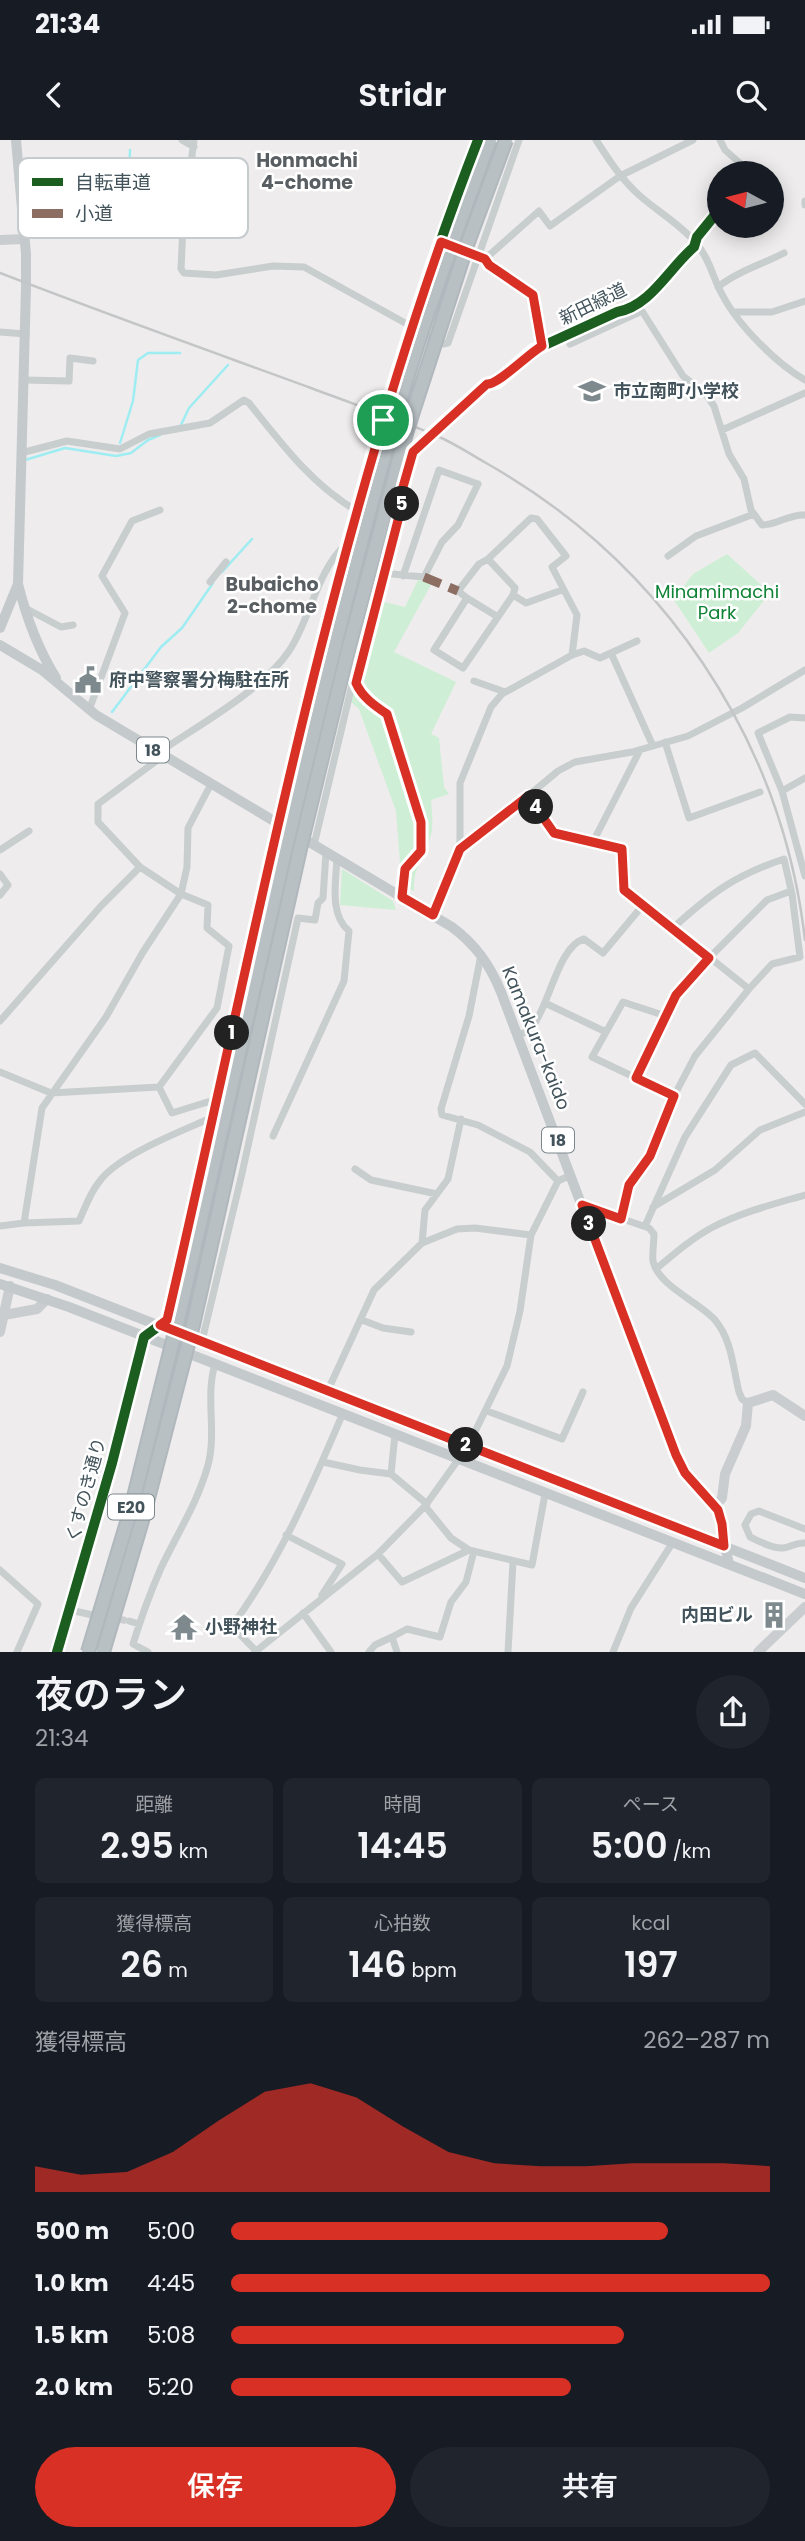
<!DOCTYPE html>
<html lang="ja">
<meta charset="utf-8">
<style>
body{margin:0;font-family:Poppins,"Noto Sans JP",sans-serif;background:#20242c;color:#f1f3f6;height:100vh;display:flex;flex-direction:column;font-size:26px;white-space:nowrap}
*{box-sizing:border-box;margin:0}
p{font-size:23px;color:#9ea1a6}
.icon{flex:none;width:38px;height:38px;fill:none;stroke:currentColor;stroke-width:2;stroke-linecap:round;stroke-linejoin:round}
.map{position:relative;height:1512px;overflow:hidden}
.drawer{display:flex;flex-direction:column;background:#171b24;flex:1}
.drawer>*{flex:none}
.needle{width:46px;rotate:277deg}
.buttons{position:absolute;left:707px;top:21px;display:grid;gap:14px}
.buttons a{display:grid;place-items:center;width:77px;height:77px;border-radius:50%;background:#171b24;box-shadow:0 4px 18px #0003;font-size:35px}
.pin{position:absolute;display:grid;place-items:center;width:60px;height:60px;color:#fff;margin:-30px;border:4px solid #fff;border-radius:50%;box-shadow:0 2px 7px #0007}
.km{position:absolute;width:35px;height:35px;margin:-18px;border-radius:50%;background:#222;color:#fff;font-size:19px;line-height:35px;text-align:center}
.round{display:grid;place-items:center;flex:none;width:74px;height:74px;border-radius:37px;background:#20242c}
.head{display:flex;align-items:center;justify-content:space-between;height:119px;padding:0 35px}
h1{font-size:38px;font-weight:600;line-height:52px}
.metrics{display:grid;grid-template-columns:repeat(3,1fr);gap:10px;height:119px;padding:7px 35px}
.metrics div{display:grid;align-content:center;border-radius:10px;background:#20242c;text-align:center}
.metrics b{font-size:35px;font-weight:600}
.metrics small{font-size:19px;font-weight:400}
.metrics p{font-size:19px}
.chart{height:196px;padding:14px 35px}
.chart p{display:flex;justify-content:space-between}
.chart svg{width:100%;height:126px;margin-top:7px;fill:#d93025;opacity:.7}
.button{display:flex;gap:14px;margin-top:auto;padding:14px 35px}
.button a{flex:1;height:80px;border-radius:42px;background:#d93025;color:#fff;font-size:28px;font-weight:600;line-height:80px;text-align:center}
.button a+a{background:#20242c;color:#f1f3f6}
ul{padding:0 35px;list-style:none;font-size:23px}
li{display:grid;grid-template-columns:112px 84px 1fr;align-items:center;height:52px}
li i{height:18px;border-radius:9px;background:#d93025}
.status{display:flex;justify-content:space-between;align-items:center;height:49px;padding:0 35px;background:#171b24;direction:ltr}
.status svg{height:19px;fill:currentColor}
header{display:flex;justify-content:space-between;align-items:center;height:91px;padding:0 35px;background:#171b24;font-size:32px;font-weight:600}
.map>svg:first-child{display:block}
.green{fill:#ceefd5}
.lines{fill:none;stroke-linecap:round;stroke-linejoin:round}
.stream{stroke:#9eedf2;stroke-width:2.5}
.street-tunnel{stroke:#cccdd0;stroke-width:7;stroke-dasharray:7 3.5;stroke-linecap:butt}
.highway-casing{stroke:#b1b8bd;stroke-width:16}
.street{stroke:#c8cdce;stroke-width:7}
.secondary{stroke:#c9cdcf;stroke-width:10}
.primary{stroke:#c4c9cc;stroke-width:10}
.highway{stroke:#b8c0c4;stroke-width:12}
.rail{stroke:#c3c5c7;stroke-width:2.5}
.highway-bridge-casing{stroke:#b1b8bd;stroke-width:16;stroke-linecap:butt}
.highway-bridge{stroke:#b8c0c4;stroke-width:12}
.quiet{stroke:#8d6e63;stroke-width:9;stroke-dasharray:18 9;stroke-linecap:butt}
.cycleway-casing{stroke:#fff;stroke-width:15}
.cycleway{stroke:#1b5e20;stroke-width:10}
.route-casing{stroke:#fff;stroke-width:14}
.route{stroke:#d93025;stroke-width:9}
.labels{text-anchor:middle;stroke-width:5;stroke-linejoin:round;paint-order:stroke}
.shield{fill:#fff;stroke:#7b878c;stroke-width:2}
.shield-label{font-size:16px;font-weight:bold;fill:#42535b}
.street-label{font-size:18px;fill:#42535b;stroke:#fff}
.poi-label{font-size:18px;font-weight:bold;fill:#42535b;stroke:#fff;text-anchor:start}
.park-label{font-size:18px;fill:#0e8235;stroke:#fff}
.neighbourhood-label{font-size:19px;font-weight:bold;fill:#585e61;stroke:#fff}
.key{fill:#fff;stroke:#c6cbce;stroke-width:2}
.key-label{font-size:19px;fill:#42535b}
</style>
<div class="status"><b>21:34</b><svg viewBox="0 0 49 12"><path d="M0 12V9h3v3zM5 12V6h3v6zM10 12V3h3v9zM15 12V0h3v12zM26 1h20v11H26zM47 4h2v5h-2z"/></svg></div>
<header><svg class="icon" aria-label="back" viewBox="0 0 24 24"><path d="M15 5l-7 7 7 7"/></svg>Stridr<svg class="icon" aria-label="search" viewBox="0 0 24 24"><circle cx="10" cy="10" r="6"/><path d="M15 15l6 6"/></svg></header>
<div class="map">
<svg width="805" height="1512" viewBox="0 0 805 1512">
<rect width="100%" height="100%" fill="#eeeced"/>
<!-- green -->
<path class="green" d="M 727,414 L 770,453 L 738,493 L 709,513 L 674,460 L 693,434 Z
M 418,440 L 432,443 L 394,512 L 456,542 L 431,594 L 439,598 L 444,647 L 449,654 L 431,660 C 432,673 434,686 430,698 C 424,720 413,726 414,751 L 397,744 L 400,722 L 396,671 L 359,569 L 348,559 L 372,459 L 405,467 Z
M 342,729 L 393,761 L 396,770 L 340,765 Z"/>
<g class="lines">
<!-- stream -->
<path class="stream" d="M 114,71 L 120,51 L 129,38 L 130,10
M 181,285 L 189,268 L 228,225
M 120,303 L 133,261 L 138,220 L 148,213 L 180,213
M 25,320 L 65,308 L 116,316 L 131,313 L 148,300 L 160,295
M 222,432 L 252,399
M 112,572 L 161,507 L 182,488 L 213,443"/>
<!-- street-tunnel -->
<path class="street-tunnel" d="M 88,1474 L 129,1481"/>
<defs>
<path id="highway" d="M 178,1180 L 287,703
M 193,1185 L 300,709"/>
</defs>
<!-- highway casing -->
<use href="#highway" class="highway-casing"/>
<!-- street -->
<path class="street" d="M 182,0 L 194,7
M 194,0 L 183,86 L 181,129 L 184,133 L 216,135 L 273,126 L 304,127 L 443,204 L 448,203 L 519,0
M 596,0 C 609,20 621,39 639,55 C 658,72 680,84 696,103 C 710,119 713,139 723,156 C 738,185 777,224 805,240
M 720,0 L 725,10 L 742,25
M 18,40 L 100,35 L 100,79 L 96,85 L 70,87 L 22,83
M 805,61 L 805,65
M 449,106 L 485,119 L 539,71 L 550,86 L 620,36 L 693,0
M 485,119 L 489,125 L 533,155 L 542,206
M 718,147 C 736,132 763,124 784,113
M 734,172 L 772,172 L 805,161
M 0,192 L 26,194
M 570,204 L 642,171 L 683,236 L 705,253 L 714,266 L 729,314 L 744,339 L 751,370 L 762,385 C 777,385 789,374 805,375
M 24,240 L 69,241 L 70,218 L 93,221
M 722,290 L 805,253
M 21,313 L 67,301 L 120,309 L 149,294 L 210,283 L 244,260 L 249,263 C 281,303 312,345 357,371
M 668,416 L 696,396 L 754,374
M 353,429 C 377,433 400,435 424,437 L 442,402 L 458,385 L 478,344 L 439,330 L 403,436
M 210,442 L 226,422
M 562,450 L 526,463 L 513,455 L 515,448 L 488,419 L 531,378 L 537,379 L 566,416 L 552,427 L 577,475 L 572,515
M 467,458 L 458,451 L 479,424 L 488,419
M 25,468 L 61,487 L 73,485
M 498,477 L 467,458 L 434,510 L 463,528 L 513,455
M 611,513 L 653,606
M 474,541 L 505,552
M 89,570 L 125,473 L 102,436 L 132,381 L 160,370
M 805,578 L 790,577 L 758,593 L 782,651 L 805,736
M 665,602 L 689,678 L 760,652
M 158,613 C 197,586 263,550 289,511 C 311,478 316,432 346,404
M 163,616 L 98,664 L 98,682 L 140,727 L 181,754 L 208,765 L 207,788 L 229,806 L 217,868 L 159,947 L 172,973 L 217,959
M 782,651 L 805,638
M 528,656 L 554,693 L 622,709 L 624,750 L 643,765
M 593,702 L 640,610
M 314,705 L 352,545 L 356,543
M 460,709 L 460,643 L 491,567 L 502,554 L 572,515 L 584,511 L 600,518 L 637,501
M 0,710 L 29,691
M 784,719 L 792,754 L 800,817 L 772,824 L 749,849 L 673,788 C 710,754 735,735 784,719 Z
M 0,734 L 8,745 L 0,755
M 433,775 L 460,709 L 470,704 L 558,631 L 575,622 L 632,612 L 688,596 L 742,568 L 805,530
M 481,815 L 469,876 L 441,969 L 442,975 L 478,985 L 530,1012 L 558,1041
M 545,863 L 606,892
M 666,876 L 623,862 L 592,917 L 674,956
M 0,881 L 101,766 L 140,727
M 518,895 C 523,893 529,892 532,887 C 549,867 558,806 584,799 L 603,813 L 643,765 L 673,788
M 0,932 L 51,953 L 159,947
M 636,938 L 676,855 L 709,818 L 767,760 L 791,751
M 273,996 L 344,841 L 349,791 C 329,775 336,741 337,719
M 355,1029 L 371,1040 L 437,1054
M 582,1065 L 649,1088 L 654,1094 C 654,1103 652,1113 653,1121 C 658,1146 701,1163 715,1180 C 732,1200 733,1228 739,1252 L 742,1259 L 748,1263
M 653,1067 L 715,1030 L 760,990 L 805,972
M 621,1079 L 629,1045 L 650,1015 L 673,958 L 695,916 L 749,849
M 24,1083 L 79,1081 C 85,1068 90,1053 99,1042 C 118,1015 182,991 213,977
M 0,1086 L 24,1083 L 42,968 L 106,877 L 143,812 L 181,754 L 187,727 L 188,688 L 211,644
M 645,1086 L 685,997 L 731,925 L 755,913 L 805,964
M 422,1103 L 425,1070 L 448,1039 L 461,979
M 656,1129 C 674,1114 692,1098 713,1087 C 742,1072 774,1064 805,1055
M 362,1180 L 383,1188 L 411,1192
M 202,1201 L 241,1038 L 298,778 L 315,780 L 318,763 L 323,758 L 326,712
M 328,1250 L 374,1150 L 422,1103 L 457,1089 L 475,1088 L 531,1095
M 487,1271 L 562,1299 L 583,1252
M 395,1294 L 391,1334 L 427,1364
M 323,1322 L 360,1330 L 391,1334
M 425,1366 L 451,1398 L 469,1410 L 532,1425 L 545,1354
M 805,1389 L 759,1371 L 751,1374 L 745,1385 L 750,1397 C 759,1401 773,1409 783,1408 C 792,1407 796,1402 805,1403
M 286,1395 L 342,1424 L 322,1455
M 378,1414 L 402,1442 L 469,1410
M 0,1430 L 38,1464 L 17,1512
M 70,1470 L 88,1474
M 303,1473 L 331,1512
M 129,1481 L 139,1484
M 256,1511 L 232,1486 C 279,1422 312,1346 343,1273
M 148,1512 L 133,1504 C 141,1478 150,1453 161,1428 C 177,1394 198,1362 208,1325 C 217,1292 205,1257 215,1224
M 255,1512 L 378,1414 L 425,1366 L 468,1306 L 507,1226 L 520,1171 L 531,1095 L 558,1041 L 571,1035
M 369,1512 L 375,1505 L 392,1497
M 397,1512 L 392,1497 L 407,1489 L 440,1497 L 451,1462 L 466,1442 L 474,1411
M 508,1512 L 513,1422
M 613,1512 L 631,1468 L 673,1402"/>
<!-- secondary -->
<path class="secondary" d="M 0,100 L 24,99
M 4,1175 L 37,1169 L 47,1159
M 0,1192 L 10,1146
M 715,1367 L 722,1358 L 725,1334 L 746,1286 L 748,1263 L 773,1255 L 805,1276
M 57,1512 L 112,1323 L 144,1197 L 167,1180 C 260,785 330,380 478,0
M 758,1512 L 805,1467"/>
<!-- primary -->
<path class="primary" d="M 18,444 C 26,476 38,509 56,538
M 0,488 L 18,444 L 26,147 L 26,114 L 16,0
M 0,505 L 42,530 L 96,575 L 452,787 C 476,805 490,825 501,852 L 676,1315 L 685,1333 L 717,1370 L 729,1424
M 0,1128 L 55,1145 L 805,1438
M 0,1144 L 69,1167 L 805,1454"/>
<!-- highway -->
<use href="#highway" class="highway"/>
<!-- rail -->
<path class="rail" d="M 0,133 C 103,173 207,210 311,248 C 353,264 396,278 437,296 C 454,303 470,314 486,323 C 662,422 782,599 805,800"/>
<defs>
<path id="highway-bridge" d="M 287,703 C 322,558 356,414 397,271 C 424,179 457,89 490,0
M 300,709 L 347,514 L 407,290 L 467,105 L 506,0
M 88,1512 L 131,1369 L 178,1180
M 103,1512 L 144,1374 L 193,1185"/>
</defs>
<!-- highway-bridge casing -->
<use href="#highway-bridge" class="highway-bridge-casing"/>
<!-- highway-bridge -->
<use href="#highway-bridge" class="highway-bridge"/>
<!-- quiet -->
<path class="quiet" d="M 424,437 L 458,451"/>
<defs>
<path id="cycleway" d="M 402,757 L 405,729 L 421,711 L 421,683 L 387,574 C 375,566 362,557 356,543 L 405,353 L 403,347 L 413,311 L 487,244 L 497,242 L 534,210 L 617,172 C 651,166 669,128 694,107 L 697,97 L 719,70
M 57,1512 L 112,1323 L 144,1197 L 167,1180 C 260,785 330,380 478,0"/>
</defs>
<!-- cycleway casing -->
<use href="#cycleway" class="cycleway-casing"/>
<!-- cycleway -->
<use href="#cycleway" class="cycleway"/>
</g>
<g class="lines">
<defs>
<path id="route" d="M 441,102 L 485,119 L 489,125 L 533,155 L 542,206 C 528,214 498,245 487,244 L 413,312 L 403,347 L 405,353 L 356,543 C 362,557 375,566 387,574 L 421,682 L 421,711 L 405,729 L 402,757 L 433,775 L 460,709 L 528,656 L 554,693 L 622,709 L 624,750 L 709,818 L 676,855 L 636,938 L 674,956 L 650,1016 L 629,1045 L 621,1079 L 582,1065 L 676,1315 L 685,1333 L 718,1370 L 722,1384 L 724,1406 L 160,1185 L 167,1180 C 251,819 318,452 441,102 Z"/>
</defs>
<!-- route casing -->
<use href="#route" class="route-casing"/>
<!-- route -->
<use href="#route" class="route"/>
</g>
<!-- icons -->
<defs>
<symbol id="school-bare" viewBox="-9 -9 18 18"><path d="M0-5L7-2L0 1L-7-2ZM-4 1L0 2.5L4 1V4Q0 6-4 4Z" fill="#7e898e" stroke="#fff" stroke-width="2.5" paint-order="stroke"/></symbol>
<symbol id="civic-bare" viewBox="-9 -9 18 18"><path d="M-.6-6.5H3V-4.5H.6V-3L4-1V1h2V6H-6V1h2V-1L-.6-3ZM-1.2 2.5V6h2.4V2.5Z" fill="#7e898e" stroke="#fff" stroke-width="2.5" paint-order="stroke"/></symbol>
<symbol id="building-bare" viewBox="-9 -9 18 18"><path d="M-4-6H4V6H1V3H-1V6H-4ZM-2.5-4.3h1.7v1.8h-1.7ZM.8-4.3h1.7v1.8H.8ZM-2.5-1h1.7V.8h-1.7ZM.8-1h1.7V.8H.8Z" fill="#7e898e" stroke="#fff" stroke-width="2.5" paint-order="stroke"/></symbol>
<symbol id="temple-bare" viewBox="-9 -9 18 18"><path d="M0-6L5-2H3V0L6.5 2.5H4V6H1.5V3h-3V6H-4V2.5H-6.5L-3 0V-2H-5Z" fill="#7e898e" stroke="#fff" stroke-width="2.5" paint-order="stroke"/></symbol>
</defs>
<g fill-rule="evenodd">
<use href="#school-bare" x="573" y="232" width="38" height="38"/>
<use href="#civic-bare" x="69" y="521" width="38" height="38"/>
<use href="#building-bare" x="755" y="1456" width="38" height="38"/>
<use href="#temple-bare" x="165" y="1468" width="38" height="38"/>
</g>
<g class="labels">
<!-- shield labels -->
<g class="shield">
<rect x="137" y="597.5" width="32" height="25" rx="5"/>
<rect x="542" y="987.5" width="32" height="25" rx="5"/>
<rect x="108" y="1354.5" width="46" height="25" rx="5"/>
</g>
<g class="shield-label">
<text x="153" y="616">18</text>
<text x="558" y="1006">18</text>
<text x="131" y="1373">E20</text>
</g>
<!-- street labels -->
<g class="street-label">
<text transform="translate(593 164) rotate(-26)" y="6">新田緑道</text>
<text transform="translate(536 898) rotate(68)" y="6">Kamakura-kaido</text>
<text transform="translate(86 1350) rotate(-75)" y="6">くすのき通り</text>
</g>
<!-- poi labels -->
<g class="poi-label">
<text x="613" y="257">市立南町小学校</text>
<text x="109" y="546">府中警察署分梅駐在所</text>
<text x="753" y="1481" text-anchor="end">内田ビル</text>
<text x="205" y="1493">小野神社</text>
</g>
<!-- park labels -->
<g class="park-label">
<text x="717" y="458">Minamimachi<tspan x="717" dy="21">Park</tspan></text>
</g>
<!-- neighbourhood labels -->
<g class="neighbourhood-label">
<text x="307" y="27">Honmachi<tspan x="307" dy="22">4-chome</tspan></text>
<text x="272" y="451">Bubaicho<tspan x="272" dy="22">2-chome</tspan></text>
</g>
</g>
<!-- legend -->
<rect x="18" y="18" width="230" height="80" rx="10" class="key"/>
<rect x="32" y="38" width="31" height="8" fill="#1b5e20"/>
<rect x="32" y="69" width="31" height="9" fill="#8d6e63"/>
<g class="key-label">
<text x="75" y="49">自転車道</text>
<text x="75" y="80">小道</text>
</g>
</svg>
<div class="buttons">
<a><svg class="needle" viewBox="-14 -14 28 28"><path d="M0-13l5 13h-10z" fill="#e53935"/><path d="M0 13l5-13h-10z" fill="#9ea1a6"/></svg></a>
</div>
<div class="pin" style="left:383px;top:280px;background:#1e9e55"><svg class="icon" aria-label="arrive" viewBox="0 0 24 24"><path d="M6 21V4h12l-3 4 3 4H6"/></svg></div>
<b class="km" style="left:232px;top:893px">1</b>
<b class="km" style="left:466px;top:1305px">2</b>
<b class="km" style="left:589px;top:1084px">3</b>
<b class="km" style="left:536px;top:667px">4</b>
<b class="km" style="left:402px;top:364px">5</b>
</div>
<section class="drawer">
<div class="head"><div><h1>夜のラン</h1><p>21:34</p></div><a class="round"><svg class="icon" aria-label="share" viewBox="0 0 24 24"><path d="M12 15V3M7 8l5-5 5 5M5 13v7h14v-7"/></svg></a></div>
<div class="metrics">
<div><p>距離</p><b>2.95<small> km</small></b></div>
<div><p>時間</p><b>14:45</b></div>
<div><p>ペース</p><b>5:00<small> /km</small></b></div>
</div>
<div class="metrics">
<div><p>獲得標高</p><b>26<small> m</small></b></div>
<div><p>心拍数</p><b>146<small> bpm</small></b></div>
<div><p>kcal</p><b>197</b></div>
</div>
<div class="chart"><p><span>獲得標高</span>262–287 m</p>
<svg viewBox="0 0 160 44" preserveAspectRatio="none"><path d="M0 44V35L10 38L20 37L30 30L40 19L50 9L60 6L70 11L80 21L90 30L100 34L110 35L120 35L130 34L140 34L150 34L160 35V44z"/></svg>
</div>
<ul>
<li><b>500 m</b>5:00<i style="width:81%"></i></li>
<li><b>1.0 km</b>4:45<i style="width:100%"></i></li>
<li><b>1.5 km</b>5:08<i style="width:73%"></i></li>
<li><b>2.0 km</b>5:20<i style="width:63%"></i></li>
</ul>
<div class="button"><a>保存</a><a>共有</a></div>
</section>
